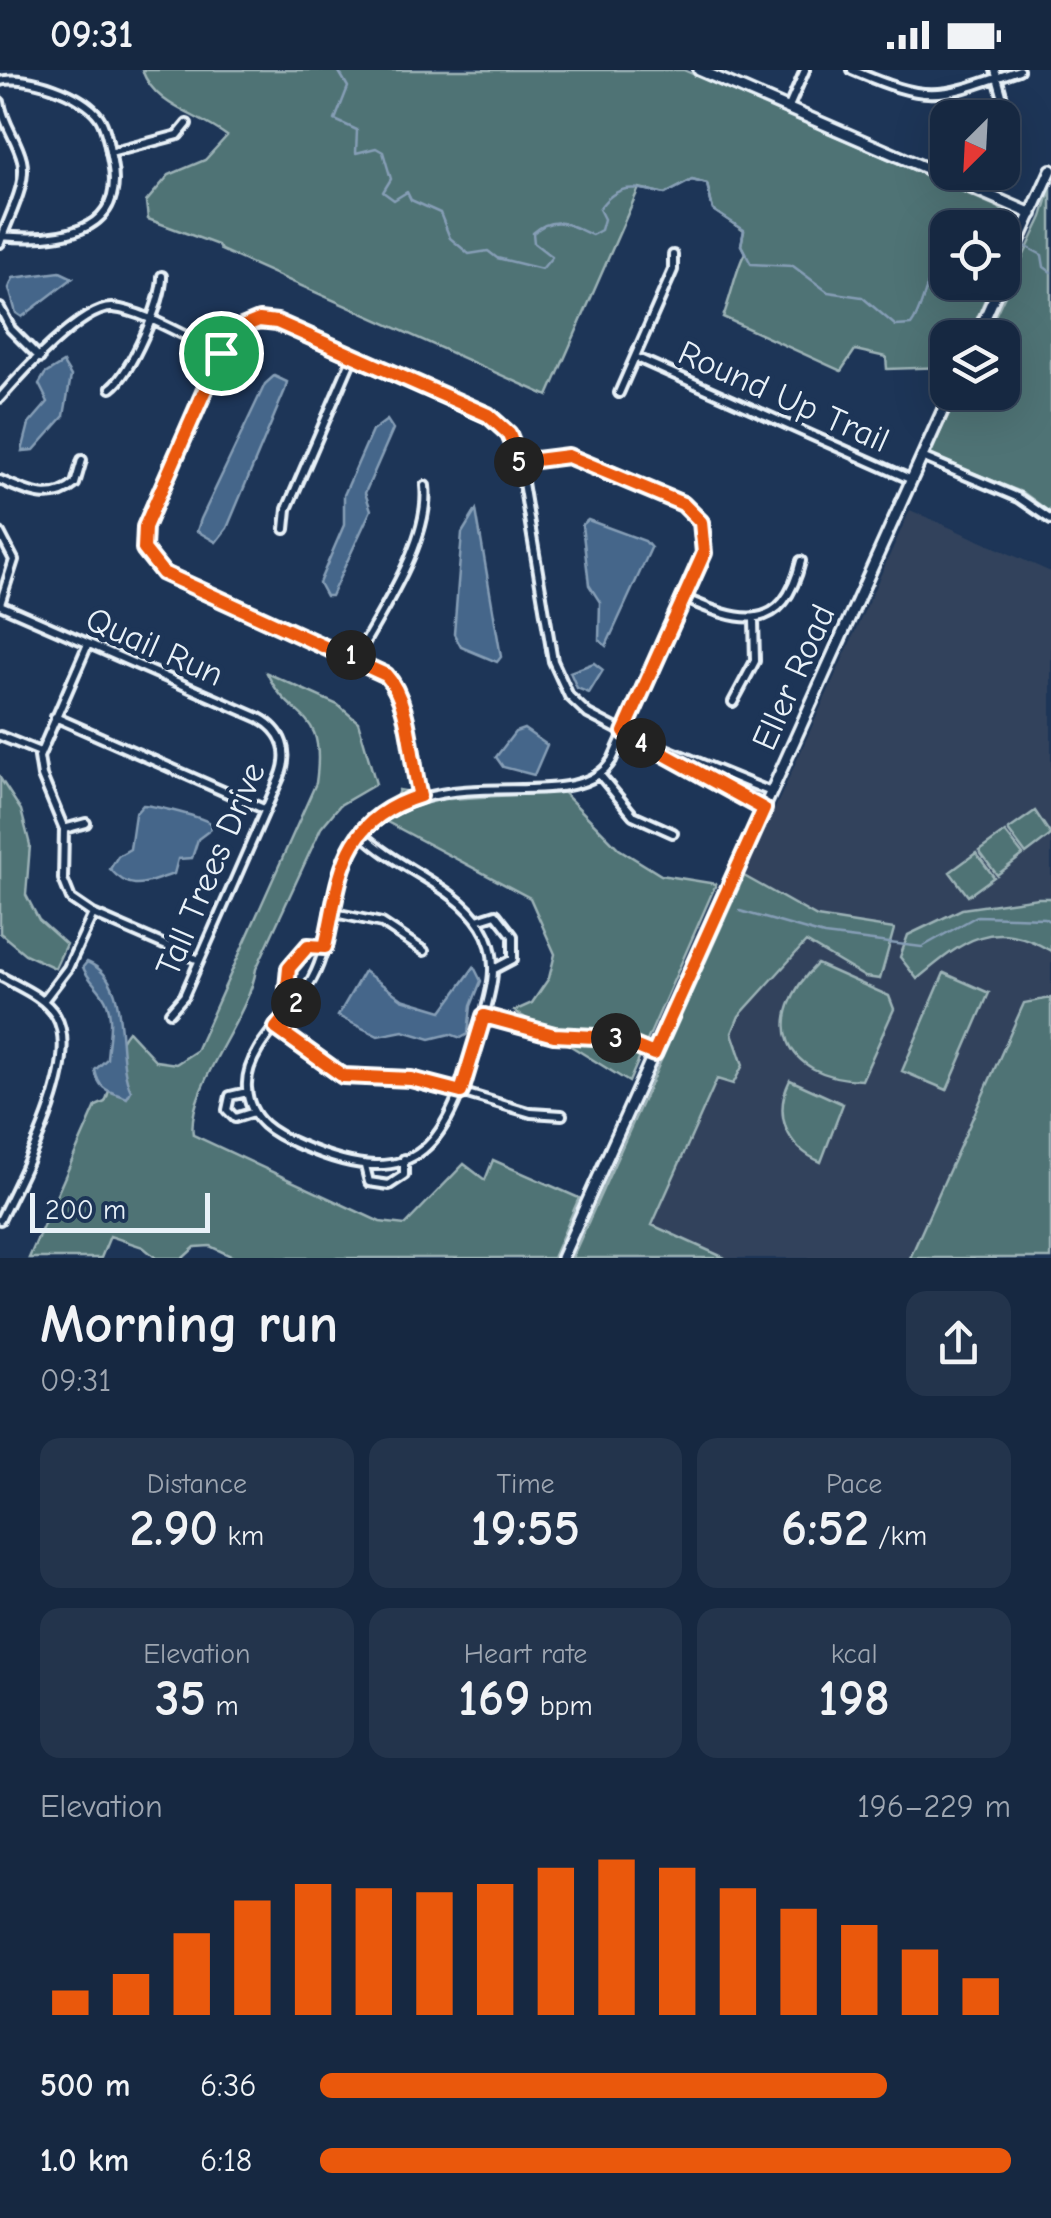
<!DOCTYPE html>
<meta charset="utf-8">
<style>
body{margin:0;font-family:"Comic Neue",sans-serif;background:#23344c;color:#f1f3f6;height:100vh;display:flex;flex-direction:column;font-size:38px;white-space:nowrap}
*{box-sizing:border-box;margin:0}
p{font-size:32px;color:#9ea6b1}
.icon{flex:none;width:55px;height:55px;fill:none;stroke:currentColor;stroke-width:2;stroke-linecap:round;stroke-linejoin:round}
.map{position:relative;height:1188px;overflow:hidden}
.side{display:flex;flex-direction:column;background:#162841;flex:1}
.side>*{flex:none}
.needle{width:65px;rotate:204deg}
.tools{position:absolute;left:930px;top:30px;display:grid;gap:20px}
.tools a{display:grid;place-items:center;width:90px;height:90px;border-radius:20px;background:#162841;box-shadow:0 10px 40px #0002,0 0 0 2px #35445a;font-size:50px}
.scale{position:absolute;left:30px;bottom:25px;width:180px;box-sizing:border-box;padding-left:10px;border:5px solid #e8f1f8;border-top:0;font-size:28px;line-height:35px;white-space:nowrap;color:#e8f1f8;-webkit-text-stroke:8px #1d3557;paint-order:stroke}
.pin{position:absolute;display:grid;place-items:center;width:85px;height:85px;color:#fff;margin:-42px;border:5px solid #fff;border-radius:50%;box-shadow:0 2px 10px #0007}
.km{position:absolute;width:50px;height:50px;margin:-25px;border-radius:50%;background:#222;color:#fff;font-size:28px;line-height:50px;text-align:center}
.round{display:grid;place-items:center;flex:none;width:105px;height:105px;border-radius:20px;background:#23344c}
.headline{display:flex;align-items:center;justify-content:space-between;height:170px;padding:0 40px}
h1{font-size:55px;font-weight:700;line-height:75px}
.stats{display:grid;grid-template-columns:repeat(3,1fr);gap:15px;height:170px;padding:10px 40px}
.stats div{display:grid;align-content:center;border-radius:20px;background:#23344c;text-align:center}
.stats b{font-size:50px;font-weight:700}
.stats small{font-size:28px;font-weight:400}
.stats p{font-size:28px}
.chart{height:280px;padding:20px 40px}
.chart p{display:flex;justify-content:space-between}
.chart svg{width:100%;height:180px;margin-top:10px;stroke:#ea580c;stroke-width:6}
ul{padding:0 40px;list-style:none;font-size:32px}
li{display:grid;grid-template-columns:160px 120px 1fr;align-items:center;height:75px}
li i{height:25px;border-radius:12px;background:#ea580c}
.status{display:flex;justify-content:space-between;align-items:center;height:70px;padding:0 50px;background:#162841;direction:ltr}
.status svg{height:28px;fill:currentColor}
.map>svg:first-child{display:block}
.built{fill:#30425c}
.green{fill:#4f7375;stroke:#9cb2b6;stroke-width:2.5}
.water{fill:#44668a;stroke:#869eb6;stroke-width:2.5}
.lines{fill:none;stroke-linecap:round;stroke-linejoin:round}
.stream{stroke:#869eb6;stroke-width:2.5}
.street-casing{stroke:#e8f1f8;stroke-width:14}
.secondary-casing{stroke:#e8f1f8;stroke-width:16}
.street{stroke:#1d3557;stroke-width:6}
.secondary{stroke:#1d3557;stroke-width:9}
.route-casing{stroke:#fff;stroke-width:20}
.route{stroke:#ea580c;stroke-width:12}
.labels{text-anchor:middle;stroke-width:10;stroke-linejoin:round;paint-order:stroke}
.street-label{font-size:35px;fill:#e8f1f8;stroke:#1d3557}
</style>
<div class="status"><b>09:31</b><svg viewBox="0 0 49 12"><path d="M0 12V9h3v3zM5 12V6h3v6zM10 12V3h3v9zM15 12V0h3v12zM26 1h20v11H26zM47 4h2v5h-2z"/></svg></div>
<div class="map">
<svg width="1051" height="1188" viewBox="0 0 1051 1188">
<rect width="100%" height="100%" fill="#1d3557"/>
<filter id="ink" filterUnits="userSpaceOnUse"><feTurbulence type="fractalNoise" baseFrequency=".01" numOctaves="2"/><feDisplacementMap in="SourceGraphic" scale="20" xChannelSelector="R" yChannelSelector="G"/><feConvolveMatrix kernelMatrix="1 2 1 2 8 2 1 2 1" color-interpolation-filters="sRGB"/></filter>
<g filter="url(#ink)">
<!-- built -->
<path class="built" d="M 910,440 L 1051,502 L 1051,928 L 1023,933 L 910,1188 L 725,1188 L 597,1132 Z"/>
<!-- green -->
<path class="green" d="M 142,0 L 684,0 L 998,137 L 1013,150 L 1014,160 L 1003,188 L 1002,158 L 948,158 L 948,212 L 992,213 L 969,267 L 948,268 L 947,297 L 887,299 L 886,287 L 855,280 L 841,301 L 723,247 C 731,228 737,195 745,183 L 741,175 L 744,161 L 713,140 L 707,114 L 692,110 L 665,124 L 639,118 L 548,326 L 221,180 L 218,175 L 148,149 L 146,132 L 169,105 L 205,90 L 227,66 C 197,43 156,38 142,0 Z
M 1051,117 L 1051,443 L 1024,423 L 929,385 L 959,323 L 1002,322 L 1002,268 L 985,267 L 1042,147 Z
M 267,603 L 338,635 L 358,652 L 376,714 L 340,735 L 321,758 L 256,899 C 249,949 186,1017 193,1065 L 380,1152 L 405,1155 L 464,1094 L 485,1110 L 493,1090 L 579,1128 L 553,1188 L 235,1188 L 210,1176 L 195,1177 L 183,1188 L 156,1188 L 143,1177 L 110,1166 L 101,1188 L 29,1188 L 96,1036 L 105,1032 C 116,1008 111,981 128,961 L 156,991 L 176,994 L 196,981 L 316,713 C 327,635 291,655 267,603 Z
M 0,708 L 21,740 L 30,775 L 26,825 L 39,850 L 66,874 L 55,898 L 25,884 L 0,863 Z
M 399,720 L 449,729 L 563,722 L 619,779 L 661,805 L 716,814 L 629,1012 L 514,941 L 532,933 L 549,908 L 555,884 L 530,828 L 387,752 Z
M 1035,741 L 1051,765 L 1026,784 L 1008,760 Z
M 1005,762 L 1023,785 L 997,805 L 979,781 Z
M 976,783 L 994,807 L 968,826 L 950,802 Z
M 744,806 L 817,847 L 894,859 L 880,909 L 865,907 L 806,872 L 739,946 L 732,963 L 743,995 L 733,1014 L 717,1009 L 652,1155 L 725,1188 L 572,1188 Z
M 1038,828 L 1051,828 L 1051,881 C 992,846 964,870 917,909 L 900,887 L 908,865 L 962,839 Z
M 817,894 L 889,926 L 894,939 L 862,1010 C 782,1008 761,949 817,894 Z
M 944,903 L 989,923 L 947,1020 L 902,1001 Z
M 1051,928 L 1051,1188 L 910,1188 L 1024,933 Z
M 790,1010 L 843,1034 L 821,1092 C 786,1077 773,1044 790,1010 Z"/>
<!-- water -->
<path class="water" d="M 60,202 L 73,208 L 22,247 L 16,243 L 9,218 L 13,208 Z
M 63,293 L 71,306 L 64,346 L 34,380 L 22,381 L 29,354 L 48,332 L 39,314 L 45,304 Z
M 274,306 L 287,312 L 285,320 L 227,458 L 216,472 L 197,461 L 201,449 L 265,314 Z
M 387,350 L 393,359 L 365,423 L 371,440 L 331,526 L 326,526 L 319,513 L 344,455 L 344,425 L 372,361 Z
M 476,440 L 501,587 L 497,592 L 461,577 L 454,564 L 462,463 Z
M 588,450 L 645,471 L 651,478 L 606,576 L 599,570 L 600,532 L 589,515 L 582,455 Z
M 594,593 L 603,600 L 589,623 L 577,618 L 570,602 Z
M 524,659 L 547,675 L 534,705 L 503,697 L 496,687 L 515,662 Z
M 143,735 C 156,736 203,747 212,754 L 210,760 L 198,769 L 192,788 L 178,789 L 174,804 C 148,811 133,825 110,799 L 118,786 L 130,779 L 135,744 Z
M 87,892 C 134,911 113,984 131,1021 L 127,1028 C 109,1021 99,1021 95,1000 L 107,989 C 108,967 116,944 102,924 C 95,914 87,908 83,897 Z
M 474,897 L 481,911 L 471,936 L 468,964 L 461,968 L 450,964 L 430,969 L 403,961 L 378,966 L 338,946 L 364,901 L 402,929 L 442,941 Z"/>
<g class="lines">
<!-- stream -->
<path class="stream" d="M 338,0 L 348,17 L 335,50 L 357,60 L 356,83 L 376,78 L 383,82 L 391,109 L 383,122 L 394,130 L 407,122 L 411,130 L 440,143 L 450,168 L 469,184 L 488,181 L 497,188 L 542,199 L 552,187 L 534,173 L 533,163 C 555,143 571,156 592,165 L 601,160 L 604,149 L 599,139 C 618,112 636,117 665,124 L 692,110 L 707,114 L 713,140 L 744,160 L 741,175 L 751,194 L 793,196 L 828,222 L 862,227 L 896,256 L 911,255 C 925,237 924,204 948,181
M 1002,168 L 1015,172
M 1023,175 L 1042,185 L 1044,197 L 1051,202
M 740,841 L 824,865 L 922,877 L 977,846 L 1044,848 L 1051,852"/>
<defs>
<path id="street" d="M 852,0 C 932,34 938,28 1019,0
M 995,0 L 1007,43 L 1002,60
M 0,11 C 26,4 83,24 99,47 C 107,59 109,78 112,92 C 127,167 52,171 0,166
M 0,32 C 3,54 17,69 22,90 C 28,115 7,149 0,173
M 788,39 L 805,0
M 110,83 L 178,65 L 187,54
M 0,238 L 11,259 L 40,288
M 635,287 L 912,410
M 111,318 C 131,303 163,230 162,206
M 619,323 L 673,200 L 673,185
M 0,328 C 20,305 83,235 113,238 C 143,240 192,271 221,283
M 922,387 L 1019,428 L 1051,450
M 0,410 C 26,421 50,435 75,414 L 82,390
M 285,459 L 287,439 L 353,286
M 0,463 L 14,490 L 0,534
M 684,528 C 740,553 783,566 801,491
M 0,535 L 259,648 C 283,661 290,682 280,707 L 184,926 L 170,942
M 88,574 L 39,687 L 42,706 L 64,759 L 63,809 L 71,829 L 93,844 L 199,890
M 356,588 C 381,542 431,469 425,416
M 733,632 L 755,591 L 754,550
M 55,647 L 266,740
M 0,666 L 40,682
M 629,666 L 764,739
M 600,705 L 633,745 L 673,763
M 420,727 L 402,631 L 386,605 L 163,503 L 145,479 L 145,457 L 225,275 L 247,253 L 277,253 L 499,353 L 518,383 L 553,591 L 569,626 L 588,644 L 619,660 L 771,722
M 64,759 L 86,753
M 362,764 C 398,799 456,816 481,856 C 504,891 489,929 478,965 C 447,1071 422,1128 300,1075 C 274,1064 249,1051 247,1018 C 244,978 294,942 312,909 C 332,873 327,830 343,792 C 411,668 571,757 612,690 L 704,483 L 701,452 L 683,434 L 569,386 L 520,392
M 330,842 L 382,853 L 424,881
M 477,850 L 496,844 L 513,866 L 513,889 L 494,899
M 0,906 C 19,917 44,926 56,946 C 83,992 21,1106 0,1150
M 298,930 L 287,918 L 291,893 L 307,877 L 325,877
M 43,931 L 68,898 L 93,844
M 484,946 L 544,964 L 615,968 L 654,983
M 276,959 L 343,1005 L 424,1011 L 531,1043 L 562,1045
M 247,1022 L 230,1026 L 227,1040 L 235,1048 L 254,1042
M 365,1096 L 369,1112 L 389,1115 L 404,1105 L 404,1089"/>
<path id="secondary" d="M 699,0 L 1032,144
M 1002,209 L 1051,100
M 976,268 L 1001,212
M 562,1188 L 951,322"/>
</defs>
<!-- street casing -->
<use href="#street" class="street-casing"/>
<!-- secondary casing -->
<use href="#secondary" class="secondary-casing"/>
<!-- street -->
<use href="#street" class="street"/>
<!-- secondary -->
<use href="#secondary" class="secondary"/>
</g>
</g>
<g class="lines" filter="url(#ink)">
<defs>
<path id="route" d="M 259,250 L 277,252 L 488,345 L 509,364 L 520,392 L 568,386 L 683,434 L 701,452 L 704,483 L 624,662 L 764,739 L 654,984 L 615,968 L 554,965 L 484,946 L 461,1022 L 411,1009 L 343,1006 L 276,958 L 298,930 L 287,918 L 289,898 L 308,876 L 325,877 C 341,809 338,751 420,726 C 410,690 411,632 386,605 L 163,503 L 144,479 L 145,457 L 225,274 L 237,259 Z"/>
</defs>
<!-- route casing -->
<use href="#route" class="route-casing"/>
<!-- route -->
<use href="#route" class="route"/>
</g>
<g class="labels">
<!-- street labels -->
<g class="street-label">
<text transform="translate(784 326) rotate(24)" y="12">Round Up Trail</text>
<text transform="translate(155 576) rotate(24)" y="12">Quail Run</text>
<text transform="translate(793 607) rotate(-66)" y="12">Eller Road</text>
<text transform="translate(210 799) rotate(-67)" y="12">Tall Trees Drive</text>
</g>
</g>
</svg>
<div class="tools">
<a><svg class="needle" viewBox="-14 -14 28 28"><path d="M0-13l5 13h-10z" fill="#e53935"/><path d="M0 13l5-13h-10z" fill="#9ea6b1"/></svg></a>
<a><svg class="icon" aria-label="locate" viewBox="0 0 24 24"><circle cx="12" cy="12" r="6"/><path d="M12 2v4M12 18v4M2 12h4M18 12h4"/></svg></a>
<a><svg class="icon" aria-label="layers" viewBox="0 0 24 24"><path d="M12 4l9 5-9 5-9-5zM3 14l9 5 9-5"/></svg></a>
</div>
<div class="scale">200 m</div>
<div class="pin" style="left:221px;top:283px;background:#1e9e55"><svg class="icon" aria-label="arrive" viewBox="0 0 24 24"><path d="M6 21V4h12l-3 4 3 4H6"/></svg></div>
<b class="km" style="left:351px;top:585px">1</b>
<b class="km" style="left:296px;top:933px">2</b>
<b class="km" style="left:616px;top:968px">3</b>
<b class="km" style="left:641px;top:673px">4</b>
<b class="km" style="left:519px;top:392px">5</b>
</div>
<section class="side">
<div class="headline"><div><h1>Morning run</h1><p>09:31</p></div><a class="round"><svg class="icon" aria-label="share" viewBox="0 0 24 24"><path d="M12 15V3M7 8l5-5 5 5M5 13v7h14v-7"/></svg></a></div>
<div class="stats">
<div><p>Distance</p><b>2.90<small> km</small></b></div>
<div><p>Time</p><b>19:55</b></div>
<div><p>Pace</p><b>6:52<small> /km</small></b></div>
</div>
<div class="stats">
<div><p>Elevation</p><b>35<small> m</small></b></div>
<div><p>Heart rate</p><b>169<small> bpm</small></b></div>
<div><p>kcal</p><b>198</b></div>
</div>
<div class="chart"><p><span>Elevation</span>196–229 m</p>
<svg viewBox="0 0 160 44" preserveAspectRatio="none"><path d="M5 44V38M15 44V34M25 44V24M35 44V16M45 44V12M55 44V13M65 44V14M75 44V12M85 44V8M95 44V6M105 44V8M115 44V13M125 44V18M135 44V22M145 44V28M155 44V35"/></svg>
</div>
<ul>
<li><b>500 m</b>6:36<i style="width:82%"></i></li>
<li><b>1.0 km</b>6:18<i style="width:100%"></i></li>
</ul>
</section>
